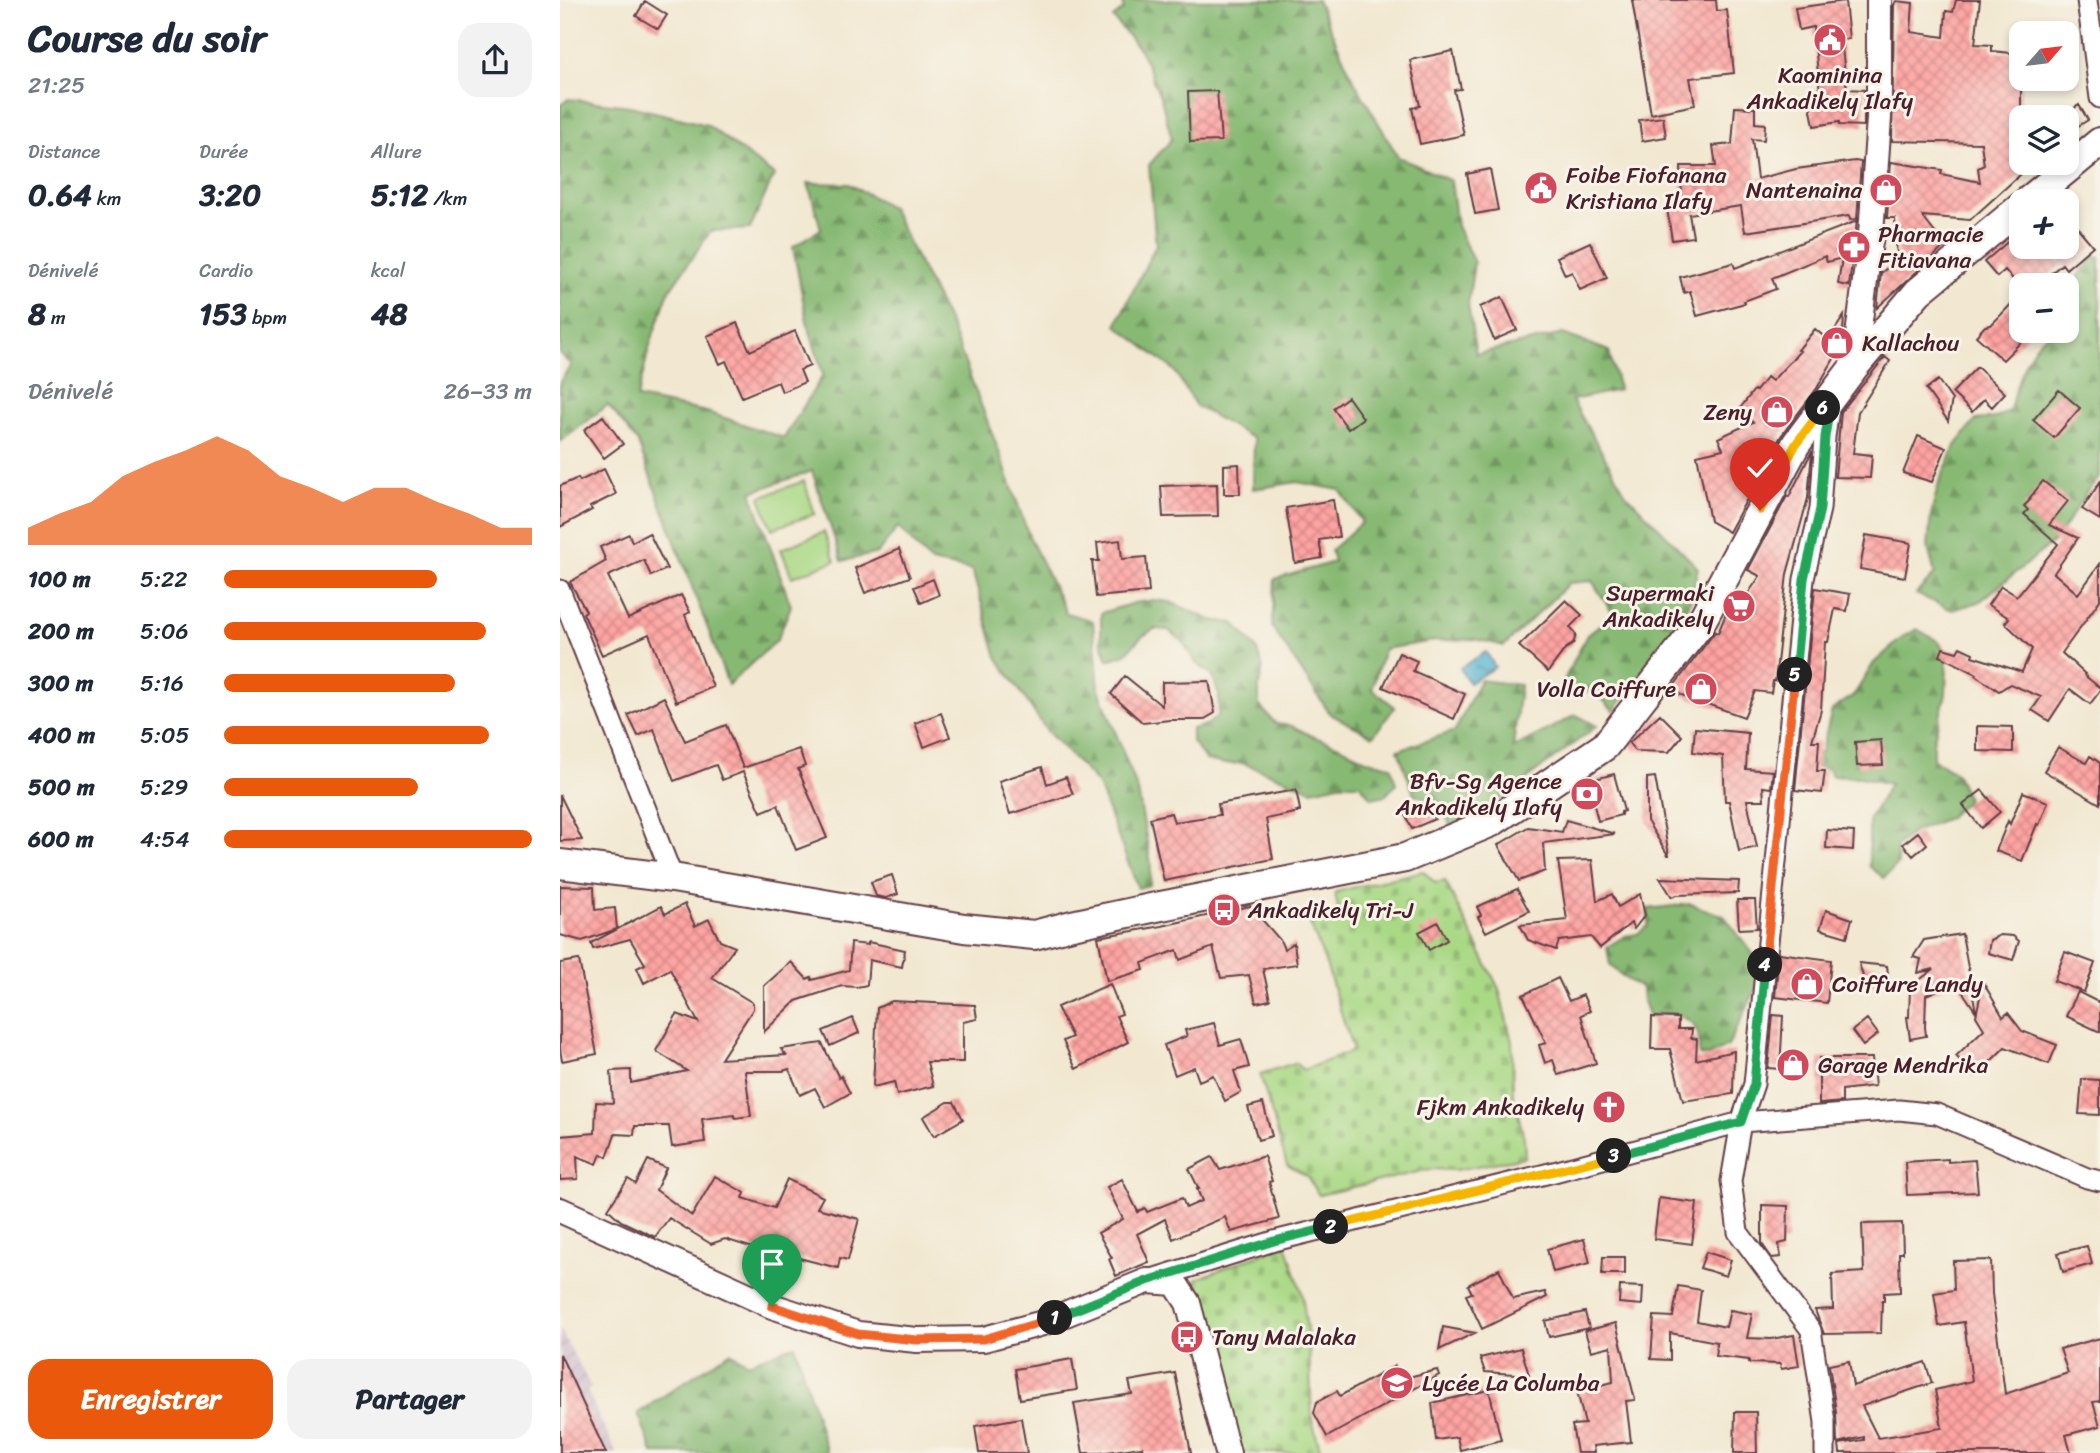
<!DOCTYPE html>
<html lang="fr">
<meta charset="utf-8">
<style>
body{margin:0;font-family:Sriracha,sans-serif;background:#f2f2f3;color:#1f2937;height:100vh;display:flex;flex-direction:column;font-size:26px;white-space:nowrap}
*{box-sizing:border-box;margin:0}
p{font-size:23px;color:#747a83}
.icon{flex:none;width:38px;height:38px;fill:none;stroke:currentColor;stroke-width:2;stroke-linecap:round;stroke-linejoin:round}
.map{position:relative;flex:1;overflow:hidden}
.details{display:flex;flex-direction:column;background:#fff;width:560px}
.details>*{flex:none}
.needle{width:46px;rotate:62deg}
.tools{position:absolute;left:1449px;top:21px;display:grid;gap:14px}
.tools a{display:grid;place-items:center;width:70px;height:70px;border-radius:14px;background:#fff;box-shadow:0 4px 10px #0003;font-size:35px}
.pin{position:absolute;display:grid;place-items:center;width:60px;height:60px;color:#fff;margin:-72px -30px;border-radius:50% 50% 50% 0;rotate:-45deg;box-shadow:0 0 7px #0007}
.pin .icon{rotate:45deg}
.km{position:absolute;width:35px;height:35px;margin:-18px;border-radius:50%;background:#222;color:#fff;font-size:19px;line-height:35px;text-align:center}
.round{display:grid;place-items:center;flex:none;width:74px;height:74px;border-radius:21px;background:#f2f2f3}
.overview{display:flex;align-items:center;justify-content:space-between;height:119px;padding:0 28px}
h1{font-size:38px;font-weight:800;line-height:52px}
.stats{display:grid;grid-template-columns:repeat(3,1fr);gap:10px;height:119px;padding:7px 28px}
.stats div{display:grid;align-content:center}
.stats b{font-size:30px;font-weight:800}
.stats small{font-size:19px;font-weight:400}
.stats p{font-size:19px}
.chart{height:196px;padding:14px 28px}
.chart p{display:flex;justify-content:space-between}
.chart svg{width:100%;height:126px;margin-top:7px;fill:#ea580c;opacity:.7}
.action{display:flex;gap:14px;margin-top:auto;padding:14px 28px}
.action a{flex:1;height:80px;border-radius:21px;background:#ea580c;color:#fff;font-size:28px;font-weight:800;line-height:80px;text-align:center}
.action a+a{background:#f2f2f3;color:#1f2937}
ul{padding:0 28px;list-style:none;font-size:23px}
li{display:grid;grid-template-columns:112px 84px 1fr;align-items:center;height:52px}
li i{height:18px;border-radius:9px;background:#ea580c}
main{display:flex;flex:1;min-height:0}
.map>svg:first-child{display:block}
.industrial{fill:url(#industrial-furrows)}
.grass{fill:#aad986;stroke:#7a7c58;stroke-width:2}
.forest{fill:url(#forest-firs);stroke:#686c4f;stroke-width:2}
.cemetery{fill:url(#cemetery-stones);stroke:#7a7c58;stroke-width:2}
.water{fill:url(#water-ripples);stroke:#4e697e;stroke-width:2}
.building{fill:url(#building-cross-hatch)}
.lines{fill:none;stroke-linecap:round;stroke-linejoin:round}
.minor-casing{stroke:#633d44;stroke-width:23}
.tertiary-casing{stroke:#633d44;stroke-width:28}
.secondary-casing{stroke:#633d44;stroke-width:32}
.minor{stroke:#fff;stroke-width:19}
.tertiary{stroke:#fff;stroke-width:24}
.secondary{stroke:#fff;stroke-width:28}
.split-1-casing{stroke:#fff;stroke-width:14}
.split-2-casing{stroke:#fff;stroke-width:14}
.split-3-casing{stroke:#fff;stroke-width:14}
.split-4-casing{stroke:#fff;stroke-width:14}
.split-5-casing{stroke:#fff;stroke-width:14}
.split-6-casing{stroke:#fff;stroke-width:14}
.split-7-casing{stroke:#fff;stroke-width:14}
.split-1{stroke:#f0652b;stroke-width:9}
.split-2{stroke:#22a559;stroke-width:9}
.split-3{stroke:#f5b400;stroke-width:9}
.split-4{stroke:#22a559;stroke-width:9}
.split-5{stroke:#f0652b;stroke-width:9}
.split-6{stroke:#22a559;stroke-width:9}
.split-7{stroke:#f5b400;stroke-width:9}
.labels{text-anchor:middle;stroke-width:6;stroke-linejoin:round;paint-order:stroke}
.poi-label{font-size:23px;fill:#4a1f2b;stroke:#f7f3e8;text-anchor:start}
</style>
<main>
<section class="details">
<div class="overview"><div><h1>Course du soir</h1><p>21:25</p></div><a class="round"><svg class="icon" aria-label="share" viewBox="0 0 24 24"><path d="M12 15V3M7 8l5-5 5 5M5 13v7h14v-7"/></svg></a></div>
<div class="stats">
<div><p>Distance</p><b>0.64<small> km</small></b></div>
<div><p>Durée</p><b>3:20</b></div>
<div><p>Allure</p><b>5:12<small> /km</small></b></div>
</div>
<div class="stats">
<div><p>Dénivelé</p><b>8<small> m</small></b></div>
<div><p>Cardio</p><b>153<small> bpm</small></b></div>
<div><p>kcal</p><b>48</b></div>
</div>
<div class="chart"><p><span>Dénivelé</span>26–33 m</p>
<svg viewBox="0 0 160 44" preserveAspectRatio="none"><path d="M0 44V38L10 33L20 29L30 20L40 15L50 11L60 6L70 11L80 20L90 24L100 29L110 24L120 24L130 29L140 33L150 38L160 38V44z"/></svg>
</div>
<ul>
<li><b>100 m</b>5:22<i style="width:69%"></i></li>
<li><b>200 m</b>5:06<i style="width:85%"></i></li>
<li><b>300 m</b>5:16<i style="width:75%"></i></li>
<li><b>400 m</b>5:05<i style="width:86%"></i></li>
<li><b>500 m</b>5:29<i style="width:63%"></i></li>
<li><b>600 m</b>4:54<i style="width:100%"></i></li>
</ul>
<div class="action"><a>Enregistrer</a><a>Partager</a></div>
</section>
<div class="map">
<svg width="1540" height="1453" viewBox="0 0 1540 1453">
<defs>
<pattern id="industrial-furrows" width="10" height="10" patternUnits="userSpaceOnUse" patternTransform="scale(1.75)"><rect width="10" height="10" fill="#d0bdce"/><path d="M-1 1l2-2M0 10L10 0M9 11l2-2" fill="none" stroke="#b4a2b1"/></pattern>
<pattern id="forest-firs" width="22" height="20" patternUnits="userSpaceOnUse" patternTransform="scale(1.75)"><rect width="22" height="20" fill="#87b973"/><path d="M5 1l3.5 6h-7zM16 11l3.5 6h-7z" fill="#70965f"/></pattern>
<pattern id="cemetery-stones" width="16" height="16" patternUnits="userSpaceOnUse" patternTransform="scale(1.75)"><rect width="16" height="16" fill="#aad986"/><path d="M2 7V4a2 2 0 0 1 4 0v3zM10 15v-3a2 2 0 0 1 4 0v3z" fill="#94ba74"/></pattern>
<pattern id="water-ripples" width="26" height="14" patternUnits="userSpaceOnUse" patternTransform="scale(1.75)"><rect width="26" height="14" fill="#53b3d1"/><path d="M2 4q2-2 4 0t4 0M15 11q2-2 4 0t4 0" fill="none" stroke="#4791aa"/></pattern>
<pattern id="building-cross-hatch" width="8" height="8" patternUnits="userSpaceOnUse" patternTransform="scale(1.75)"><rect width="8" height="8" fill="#fea4a2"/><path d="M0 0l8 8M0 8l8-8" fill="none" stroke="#d08584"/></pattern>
</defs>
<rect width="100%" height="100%" fill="#f7f3e8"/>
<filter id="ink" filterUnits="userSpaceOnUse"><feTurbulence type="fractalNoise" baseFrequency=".0143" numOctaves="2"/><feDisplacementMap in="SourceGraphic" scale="14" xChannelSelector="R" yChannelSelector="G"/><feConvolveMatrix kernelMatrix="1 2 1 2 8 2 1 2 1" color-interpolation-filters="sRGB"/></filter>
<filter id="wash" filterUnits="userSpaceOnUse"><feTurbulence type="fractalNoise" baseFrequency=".00686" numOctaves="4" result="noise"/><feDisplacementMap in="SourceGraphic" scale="28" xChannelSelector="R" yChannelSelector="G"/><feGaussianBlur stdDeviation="1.57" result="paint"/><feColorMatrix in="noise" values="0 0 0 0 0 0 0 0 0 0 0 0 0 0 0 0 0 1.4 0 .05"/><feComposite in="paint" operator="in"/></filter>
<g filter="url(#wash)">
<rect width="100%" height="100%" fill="#f2e8d1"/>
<!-- industrial -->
<path class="industrial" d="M 0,1329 L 31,1387 L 27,1390 L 56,1453 L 0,1453 Z"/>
<!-- grass -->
<path class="grass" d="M 244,481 L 255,514 L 212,529 L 200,497 Z
M 264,532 L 275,561 L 232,577 L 221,549 Z"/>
<!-- forest -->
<path class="forest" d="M 563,0 L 757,0 L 792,77 L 838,157 L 891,181 L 897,226 L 914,263 L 908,304 L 916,354 L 1003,334 L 1049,351 L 1059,390 L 1012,400 L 1066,494 L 1138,568 L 1129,606 L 1054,711 L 1036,693 L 1001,686 L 1027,635 L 1053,614 L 1032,581 L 1009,583 L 944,646 L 915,639 L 874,641 L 824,649 L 812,689 L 835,707 L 813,736 L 770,714 L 712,627 L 715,579 L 774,562 L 771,550 L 802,522 L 780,490 L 737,482 L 693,489 L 694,439 L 636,406 L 614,370 L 556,325 L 596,245 L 589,165 L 612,139 L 601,99 L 581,51 L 553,18 L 563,10 Z
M 8,99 L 70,106 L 147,125 L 214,175 L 190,229 L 151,231 L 109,291 L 91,341 L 77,398 L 147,412 L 224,438 L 263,375 L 247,321 L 233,247 L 261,229 L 248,183 L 289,184 L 331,207 L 391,327 L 440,454 L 469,536 L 506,613 L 533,621 L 539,689 L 578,791 L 591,864 L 590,885 L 578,888 L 537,783 L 487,731 L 437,657 L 412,570 L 371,562 L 338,527 L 318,553 L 282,561 L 252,471 L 191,492 L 231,606 L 217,640 L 168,685 L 151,637 L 77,441 L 48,405 L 0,442 L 0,382 L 11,365 L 0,354 L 0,105 Z
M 1533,257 L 1540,257 L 1540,477 L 1528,490 L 1496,540 L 1419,602 L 1392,610 L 1356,594 L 1375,574 L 1368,547 L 1371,515 L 1379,482 L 1395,447 L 1416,420 L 1436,418 L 1450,410 C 1455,387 1469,338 1496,331 C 1496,331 1506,331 1507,331 L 1507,323 L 1516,315 L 1513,283 Z
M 594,600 L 610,602 L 651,620 L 674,623 L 696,648 L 703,668 L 699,687 L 699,705 L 716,724 L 732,726 L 752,736 L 782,747 L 806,760 L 831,766 L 836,784 L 826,795 L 812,798 L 800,784 L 779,784 L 752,790 L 683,763 L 664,764 L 646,760 L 632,742 L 632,729 L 648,724 L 658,716 L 659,695 L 652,675 L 635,662 L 623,642 L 608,630 L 594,629 L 579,639 L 566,654 L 548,660 L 541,640 L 541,613 L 574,603 Z
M 1357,629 L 1379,642 L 1387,657 L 1386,694 L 1373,742 L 1373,759 L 1396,773 L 1408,799 L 1388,818 L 1353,832 L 1336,847 L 1338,864 L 1324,878 L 1309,866 L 1309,819 L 1330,784 L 1301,777 L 1272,776 L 1268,769 L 1243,764 L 1261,752 L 1272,710 L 1294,695 L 1314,663 L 1342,638 Z
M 920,680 L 960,685 L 953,748 L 1016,715 L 1037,726 L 939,800 L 892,830 L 881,803 L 854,794 L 838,750 L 895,731 Z
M 1130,904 L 1164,916 L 1191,951 L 1200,966 L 1197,987 L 1168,1046 L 1148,1056 L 1139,1055 C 1139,1050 1140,1043 1139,1038 C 1136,1016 1106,1008 1089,1017 L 1083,1001 L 1082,988 L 1066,979 L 1050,965 L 1047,947 L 1065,936 L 1077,934 L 1088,926 L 1088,909 Z
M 235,1345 L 267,1453 L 93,1453 L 78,1413 L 170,1352 L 188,1363 Z"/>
<!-- cemetery -->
<path class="cemetery" d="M 863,871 L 875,883 L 885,881 L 939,989 L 952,1042 L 953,1094 L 964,1138 L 965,1157 L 896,1170 L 870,1169 L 759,1195 L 747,1176 L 727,1165 L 700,1074 L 735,1063 L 743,1070 L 793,1051 L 767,967 L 750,923 L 780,919 L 775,892 Z
M 726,1244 L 742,1293 L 749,1345 L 752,1419 L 761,1453 L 680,1453 L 655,1370 L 636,1279 Z"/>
<!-- water -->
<path class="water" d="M 926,652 L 935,667 L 909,683 L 900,668 Z"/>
<g id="blocks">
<!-- building -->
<path class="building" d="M 1072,0 L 1156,0 L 1157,11 L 1167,10 L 1174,73 L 1130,78 L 1135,105 L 1091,114 Z
M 1396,0 L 1420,0 L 1415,44 L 1432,45 L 1432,51 L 1461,54 L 1461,174 L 1410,220 L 1362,216 L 1385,246 L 1317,308 L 1321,273 L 1337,260 L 1335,218 L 1327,218 L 1331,162 L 1382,170 L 1381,174 L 1420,182 L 1418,168 L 1424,165 L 1421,143 L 1332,141 L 1334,5 L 1336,1 L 1353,3 L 1351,32 L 1384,37 L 1386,11 L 1393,12 Z
M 85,1 L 107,15 L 98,29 L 76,16 Z
M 1285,1 L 1289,39 L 1281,40 L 1287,89 L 1304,90 L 1304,126 L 1279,125 L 1279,122 L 1254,126 L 1248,94 L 1260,92 L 1253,27 L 1239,30 L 1235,8 Z
M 893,51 L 901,89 L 894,90 L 904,135 L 860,144 L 852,108 L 860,106 L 850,60 Z
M 657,91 L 661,141 L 630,142 L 628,92 Z
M 1519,105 L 1528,120 L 1507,133 L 1507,113 Z
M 1175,107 L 1195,108 L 1195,123 L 1205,124 L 1204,140 L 1192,139 L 1197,179 L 1236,169 L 1295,161 L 1301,162 L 1297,219 L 1290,220 L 1289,216 L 1185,232 L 1181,206 L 1129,214 L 1133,237 L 1112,240 L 1107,208 L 1122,205 L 1121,166 L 1156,166 L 1153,146 L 1172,144 Z
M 1103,117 L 1106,137 L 1082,141 L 1079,120 Z
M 930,169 L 938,210 L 915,214 L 907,174 Z
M 1507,215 L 1533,246 L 1506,269 L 1502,264 L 1477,285 L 1458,285 L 1445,270 L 1437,277 L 1424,262 L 1458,233 L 1461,237 L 1461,247 L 1507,247 Z
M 1297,221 L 1289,286 L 1278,284 L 1282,258 L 1267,262 L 1265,256 L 1212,278 L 1216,289 L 1184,301 L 1185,303 L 1137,316 L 1130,291 L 1124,293 L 1120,277 L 1173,263 L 1175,268 Z
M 1030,242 L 1047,278 L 1020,290 L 1012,272 L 1005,275 L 997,257 Z
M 1461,294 L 1461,331 L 1472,331 L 1443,360 L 1416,336 L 1425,326 L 1431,325 Z
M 942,297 L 957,330 L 934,340 L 920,307 Z
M 1284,316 L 1282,345 L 1257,388 L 1221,436 L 1169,532 L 1150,521 L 1137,455 L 1163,449 L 1158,438 L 1193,422 L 1178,411 L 1194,390 L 1196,391 L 1207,377 L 1212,381 L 1240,351 L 1238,350 L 1255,329 L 1268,340 Z
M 177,323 L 190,351 L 235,331 L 250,366 L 240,370 L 245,382 L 222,392 L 218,382 L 182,397 L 166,361 L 160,364 L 147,336 Z
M 1325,357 L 1330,361 L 1298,412 L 1293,453 L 1312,455 L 1310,478 L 1275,477 L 1281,412 Z
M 1417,367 L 1445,393 L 1432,407 L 1424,399 L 1412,412 L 1392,393 Z
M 1378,380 L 1392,400 L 1388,421 L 1366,389 Z
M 1499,390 L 1520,408 L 1494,438 L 1473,420 Z
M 788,397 L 803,418 L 788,429 L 773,408 Z
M 43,416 L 63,444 L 44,458 L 24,430 Z
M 1358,436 L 1386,448 L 1372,482 L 1343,473 Z
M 1252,451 L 1248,498 L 1227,574 L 1215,681 L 1213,681 L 1211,693 L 1195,691 L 1184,717 L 1110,691 L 1155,632 L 1158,633 L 1171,602 L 1179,607 L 1200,576 L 1188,570 L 1227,496 L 1229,497 Z
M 679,464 L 680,494 L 664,494 L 664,465 Z
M 44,469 L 56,494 L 30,507 L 32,510 L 0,527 L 0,486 L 18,478 L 20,481 Z
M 1483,481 L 1508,501 L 1489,525 L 1518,538 L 1494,573 L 1518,594 L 1540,564 L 1540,600 L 1502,653 L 1525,674 L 1524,675 L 1540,688 L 1540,691 L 1530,704 L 1510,689 L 1489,721 L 1472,710 L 1481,697 L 1450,684 L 1439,691 L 1416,676 L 1417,674 L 1380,656 L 1383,648 L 1397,652 L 1400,647 L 1413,653 L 1412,656 L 1462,672 L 1472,649 L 1445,623 L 1449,618 L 1428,605 L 1441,586 L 1457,596 L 1498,544 L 1464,514 L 1468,510 L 1464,506 L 1470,500 L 1469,499 Z
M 1540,482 L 1540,520 L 1522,509 Z
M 657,484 L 658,516 L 603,517 L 601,486 Z
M 773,500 L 779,537 L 759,540 L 762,558 L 735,563 L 726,508 Z
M 89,533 L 107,569 L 91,576 L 84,560 L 48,576 L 68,619 L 121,595 L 130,612 L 125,615 L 153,687 L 116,702 L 89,634 L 42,655 L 23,613 L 26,611 L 10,582 L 46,561 L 40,547 L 69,534 L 72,542 Z
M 1306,535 L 1351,543 L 1345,577 L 1300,569 Z
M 560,540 L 562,559 L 586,557 L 589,592 L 536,597 L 532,561 L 539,561 L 537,543 Z
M 339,549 L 350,577 L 305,593 L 295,568 Z
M 373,579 L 379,595 L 361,603 L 354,587 Z
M 1255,588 L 1290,594 L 1287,611 L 1275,609 L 1268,642 L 1265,642 L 1261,710 L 1252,741 L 1259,741 L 1257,771 L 1265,771 L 1262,793 L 1235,790 Z
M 1006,600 L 1022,615 L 1010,627 L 1016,635 L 1013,644 L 1005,649 L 988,672 L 959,646 Z
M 839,653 L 857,661 L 853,671 L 905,694 L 894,719 L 823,687 Z
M 565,676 L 602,706 L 602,682 L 649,681 L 655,713 L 643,720 L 610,720 L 583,723 L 551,694 Z
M 104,697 L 125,741 L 166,725 L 183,768 L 239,749 L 245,766 L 238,769 L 267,838 L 236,850 L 218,805 L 201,812 L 183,772 L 162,780 L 156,765 L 114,781 L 94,729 L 78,736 L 68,715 Z
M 381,713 L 390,737 L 364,747 L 355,723 Z
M 1100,714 L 1122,736 L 1109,752 L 1075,751 L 1069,743 Z
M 1417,726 L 1453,727 L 1453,752 L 1417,751 Z
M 1135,728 L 1188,733 L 1186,769 L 1213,771 L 1211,788 L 1203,787 L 1204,800 L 1187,800 L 1197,847 L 1179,851 L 1169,801 L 1165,801 L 1163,756 L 1133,752 Z
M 1321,740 L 1323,765 L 1297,766 L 1295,742 Z
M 1498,747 L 1526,763 L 1530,756 L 1540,763 L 1540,804 L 1484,771 Z
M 482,767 L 487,784 L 506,777 L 513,794 L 450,814 L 439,781 Z
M 1054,774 L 1064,811 L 1061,812 L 1061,815 L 1038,821 L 1028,781 Z
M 1095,777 L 1109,855 L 1108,855 L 1087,821 L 1087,778 Z
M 736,790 L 740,810 L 737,811 L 739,812 L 706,819 L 713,859 L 604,881 L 590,818 L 611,813 L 614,822 L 660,815 L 658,804 Z
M 1422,790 L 1440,812 L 1421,828 L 1403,805 Z
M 1463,792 L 1488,802 L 1479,825 L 1477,824 L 1462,861 L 1436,851 L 1448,821 L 1450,824 Z
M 0,795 L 22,840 L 0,841 Z
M 868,804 L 875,819 L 852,829 L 845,815 Z
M 1006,820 L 1055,834 L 983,843 L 985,871 L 959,881 L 938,845 L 968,827 L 1002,832 Z
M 1267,830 L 1294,832 L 1293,850 L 1266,848 Z
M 1358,832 L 1367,844 L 1353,856 L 1343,844 Z
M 1032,860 L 1037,901 L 1052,894 L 1058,907 L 1080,894 L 1085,915 L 1074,929 L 1071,923 L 1040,948 L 1031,937 L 999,941 L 996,950 L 968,940 L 960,925 L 1007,920 L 998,861 Z
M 332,875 L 338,894 L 326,898 L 316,896 L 311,882 Z
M 1100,878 L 1179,881 L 1178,893 L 1117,895 L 1112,897 Z
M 0,886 L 34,887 L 35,910 L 55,908 L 57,929 L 22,941 L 0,935 Z
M 957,889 L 969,911 L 926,932 L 918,917 L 921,915 L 917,907 Z
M 1177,900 L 1195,900 L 1197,928 L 1179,929 Z
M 125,904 L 135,926 L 149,919 L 160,941 L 175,947 L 152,978 L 193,1003 L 193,1009 L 161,1059 L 226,1055 L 221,1049 L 262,1043 L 279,1078 L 281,1076 L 290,1093 L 265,1107 L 255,1088 L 240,1095 L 229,1069 L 223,1071 L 185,1071 L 191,1116 L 175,1118 L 174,1115 L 142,1119 L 145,1142 L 112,1147 L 109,1126 L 75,1126 L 74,1135 L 55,1134 L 47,1157 L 41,1154 L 37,1164 L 17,1156 L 18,1179 L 0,1180 L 0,1136 L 35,1133 L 36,1102 L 53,1103 L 51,1071 L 71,1070 L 71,1083 L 127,1071 L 96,1051 L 117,1014 L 138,1022 L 110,969 L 84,983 L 77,968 L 85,964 L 70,939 L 33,949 L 31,943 L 101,906 L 105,914 Z
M 690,906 L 720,940 L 724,949 L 734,943 L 737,964 L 703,969 L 710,1000 L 696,1003 L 689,975 L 661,978 L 653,947 L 620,960 L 617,950 L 582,963 L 584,970 L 547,981 L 538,937 L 602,926 Z
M 1266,910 L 1292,919 L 1287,937 L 1260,929 Z
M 878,922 L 887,940 L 869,950 L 859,932 Z
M 1402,934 L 1416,1012 L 1396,982 L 1366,995 L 1365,1027 L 1366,1036 L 1350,1039 L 1347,1017 L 1349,1017 L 1350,987 L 1374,969 L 1358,973 L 1361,959 L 1353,957 L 1364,940 Z
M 1440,935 L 1453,936 L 1459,941 L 1453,960 L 1428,953 L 1430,940 Z
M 308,942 L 345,950 L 342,967 L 309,960 L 307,985 L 297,987 L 282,986 L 236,1001 L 204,1032 L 204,986 L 231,962 L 247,979 L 251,977 L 252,980 L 289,970 L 291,943 L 308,945 Z
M 1505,952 L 1535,963 L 1524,992 L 1494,981 Z
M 1219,953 L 1271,960 L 1267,1003 L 1215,997 Z
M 19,960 L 37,1054 L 2,1061 L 0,1049 L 0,963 Z
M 1299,963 L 1327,966 L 1329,981 L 1306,987 Z
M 998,978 L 1009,1001 L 1023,995 L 1030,1011 L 1021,1015 L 1036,1063 L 998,1075 L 993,1060 L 985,1063 L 979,1045 L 986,1043 L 963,995 Z
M 1423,982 L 1443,1017 L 1448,1013 L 1462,1031 L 1497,1045 L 1489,1064 L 1445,1047 L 1416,1076 L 1396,1056 L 1424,1029 L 1416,1016 Z
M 550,984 L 562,1014 L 556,1016 L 568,1042 L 516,1069 L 503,1041 L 512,1037 L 497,1007 Z
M 1518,992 L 1540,1003 L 1540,1032 L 1506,1016 Z
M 332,1001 L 415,1005 L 417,1019 L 403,1022 L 403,1062 L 367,1062 L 373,1086 L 337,1095 L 334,1082 L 313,1087 L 317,1008 Z
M 1213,1015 L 1223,1016 L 1220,1069 L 1208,1068 Z
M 1092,1017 L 1118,1018 L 1118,1029 L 1132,1029 L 1131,1038 L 1137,1039 L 1136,1060 L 1174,1051 L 1173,1094 L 1123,1101 L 1110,1049 L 1091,1049 Z
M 293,1018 L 299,1033 L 270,1046 L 263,1031 Z
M 1307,1019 L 1318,1034 L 1303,1046 L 1292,1031 Z
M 654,1023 L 660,1045 L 681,1039 L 689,1067 L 674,1071 L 681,1092 L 665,1101 L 653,1075 L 639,1081 L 634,1067 L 615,1075 L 604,1045 L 627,1036 L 625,1030 Z
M 1259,1058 L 1312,1058 L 1315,1086 L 1282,1090 L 1282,1102 L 1259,1104 Z
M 1522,1079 L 1540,1080 L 1540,1115 L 1519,1114 Z
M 388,1102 L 394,1102 L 403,1119 L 374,1136 L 363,1117 Z
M 703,1103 L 712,1136 L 698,1140 L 688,1107 Z
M 704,1156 L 712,1181 L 709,1182 L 719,1219 L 671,1232 L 665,1217 L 613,1239 L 605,1219 L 577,1234 L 589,1262 L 556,1276 L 549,1259 L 552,1258 L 538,1233 L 563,1219 L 547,1187 L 562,1179 L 578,1212 L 585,1208 L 587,1212 L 622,1198 L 626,1208 L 642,1201 L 637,1189 L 639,1189 L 629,1169 L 652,1157 L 660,1170 Z
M 1388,1159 L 1388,1162 L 1415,1160 L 1418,1192 L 1347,1195 L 1345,1162 Z
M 88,1160 L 106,1168 L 96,1190 L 132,1216 L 155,1176 L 185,1193 L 183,1198 L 214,1208 L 227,1179 L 263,1197 L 257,1208 L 299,1219 L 288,1260 L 280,1258 L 278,1268 L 235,1257 L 230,1270 L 203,1259 L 206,1252 L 165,1239 L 151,1244 L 109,1218 L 95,1237 L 61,1221 L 48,1209 L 68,1179 L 76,1184 Z
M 1099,1198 L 1137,1203 L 1132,1244 L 1094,1239 Z
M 1202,1205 L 1228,1206 L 1227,1242 L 1219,1244 L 1221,1257 L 1212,1258 L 1202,1244 Z
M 1342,1223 L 1343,1253 L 1339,1253 L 1340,1292 L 1324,1293 L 1324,1301 L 1322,1301 L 1321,1333 L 1264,1334 L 1255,1310 L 1273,1309 L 1272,1274 L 1304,1272 L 1302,1224 Z
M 1024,1239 L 1030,1263 L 993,1272 L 987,1249 Z
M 1527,1246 L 1532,1264 L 1503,1272 L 1498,1253 Z
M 1146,1252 L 1171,1260 L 1166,1276 L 1140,1268 Z
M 1043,1257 L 1065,1257 L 1065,1274 L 1042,1274 Z
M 1431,1260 L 1432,1294 L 1445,1394 L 1508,1373 L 1500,1349 L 1540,1338 L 1540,1401 L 1533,1402 L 1540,1426 L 1506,1435 L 1511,1453 L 1280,1453 L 1279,1444 L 1304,1440 L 1304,1437 L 1277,1443 L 1276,1411 L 1269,1365 L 1289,1361 L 1293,1386 L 1365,1362 L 1372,1383 L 1302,1406 L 1318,1438 L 1382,1428 L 1375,1390 L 1412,1381 L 1404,1322 L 1379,1326 L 1374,1293 L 1394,1290 L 1393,1261 Z
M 939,1269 L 953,1299 L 985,1292 L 987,1297 L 922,1329 L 906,1295 L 912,1293 L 908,1285 Z
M 1060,1286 L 1083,1287 L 1082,1305 L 1059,1303 Z
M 1118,1286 L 1141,1290 L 1137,1321 L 1166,1327 L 1170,1310 L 1192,1314 L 1187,1338 L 1211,1339 L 1234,1335 L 1239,1366 L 1221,1369 L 1220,1364 L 1189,1363 L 1189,1360 L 1155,1356 L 1157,1342 L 1110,1333 L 1110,1360 L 1091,1359 L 1094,1316 L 1113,1317 Z
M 1025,1312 L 1029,1328 L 989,1337 L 985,1321 Z
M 1056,1323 L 1075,1400 L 1066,1401 L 1071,1442 L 1033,1446 L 1034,1453 L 1017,1453 L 1012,1425 L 1025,1424 L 1017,1391 L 1053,1382 L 1051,1346 L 1031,1351 L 1025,1331 Z
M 883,1327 L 915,1333 L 879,1350 Z
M 961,1348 L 969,1375 L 925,1372 L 920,1358 Z
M 0,1354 L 46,1453 L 0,1453 Z
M 512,1359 L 517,1390 L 460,1399 L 455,1369 Z
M 835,1366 L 840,1379 L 877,1370 L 879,1375 L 767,1437 L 754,1413 L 757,1402 L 777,1391 L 780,1396 Z
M 615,1373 L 631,1453 L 583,1453 L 582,1447 L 540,1453 L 523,1453 L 514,1403 L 572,1394 L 569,1381 Z
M 929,1390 L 941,1440 L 900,1450 L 897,1437 L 876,1440 L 872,1403 Z
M 1175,1412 L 1196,1412 L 1197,1453 L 1174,1453 Z
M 461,1418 L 467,1453 L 419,1453 L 415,1426 Z"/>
</g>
</g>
<g filter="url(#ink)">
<use href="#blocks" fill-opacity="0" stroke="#633d44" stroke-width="2"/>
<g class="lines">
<defs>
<path id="minor" d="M 1527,0 L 1540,98
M 0,590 L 113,878
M 592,1279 L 714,1241 L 994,1172 L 1181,1122 L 1339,1110 L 1377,1114 L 1527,1178 L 1540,1181
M 1265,1453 L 1265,1422 L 1251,1330 L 1178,1232 L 1171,1181 L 1181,1122 L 1194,1084 L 1244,579 L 1260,509 L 1265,437 L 1270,402"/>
<path id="tertiary" d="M 1294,367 L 1311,234 L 1319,118 L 1319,0
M 0,1210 L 212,1306 L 298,1334 L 357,1340 L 424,1339 L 483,1323 L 587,1281 L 615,1283 L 628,1303 L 668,1453"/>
<path id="secondary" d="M 1468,201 L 1540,142
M 0,864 L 113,878 L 404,928 L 474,935 L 512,925 L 596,907 L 845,858 L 932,822 L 1045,746 L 1140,624 L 1236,444 L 1294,367 L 1358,292 L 1461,207"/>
</defs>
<!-- minor casing -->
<use href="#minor" class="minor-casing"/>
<!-- tertiary casing -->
<use href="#tertiary" class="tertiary-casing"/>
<!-- secondary casing -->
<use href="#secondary" class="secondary-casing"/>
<!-- minor -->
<use href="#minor" class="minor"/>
<!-- tertiary -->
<use href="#tertiary" class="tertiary"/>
<!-- secondary -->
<use href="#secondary" class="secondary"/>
</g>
</g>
<g class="lines" filter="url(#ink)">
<defs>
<path id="split-1" d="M 212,1306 L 298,1334 L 357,1340 L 424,1339 L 495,1318"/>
<path id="split-2" d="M 495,1318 L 587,1281 L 714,1241 L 771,1227"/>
<path id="split-3" d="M 771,1227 L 1054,1156"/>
<path id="split-4" d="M 1054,1156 L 1181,1122 L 1194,1084 L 1205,965"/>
<path id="split-5" d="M 1205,965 L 1235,675"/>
<path id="split-6" d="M 1235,675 L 1244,579 L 1260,509 L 1265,437 L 1271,399 L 1263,408"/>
<path id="split-7" d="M 1200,510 L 1236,444 L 1263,408"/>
</defs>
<!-- split-1 casing -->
<use href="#split-1" class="split-1-casing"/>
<!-- split-2 casing -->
<use href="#split-2" class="split-2-casing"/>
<!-- split-3 casing -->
<use href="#split-3" class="split-3-casing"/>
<!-- split-4 casing -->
<use href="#split-4" class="split-4-casing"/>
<!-- split-5 casing -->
<use href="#split-5" class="split-5-casing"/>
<!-- split-6 casing -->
<use href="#split-6" class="split-6-casing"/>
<!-- split-7 casing -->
<use href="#split-7" class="split-7-casing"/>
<!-- split-1 -->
<use href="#split-1" class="split-1"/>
<!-- split-2 -->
<use href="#split-2" class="split-2"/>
<!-- split-3 -->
<use href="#split-3" class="split-3"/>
<!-- split-4 -->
<use href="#split-4" class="split-4"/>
<!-- split-5 -->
<use href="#split-5" class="split-5"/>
<!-- split-6 -->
<use href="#split-6" class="split-6"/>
<!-- split-7 -->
<use href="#split-7" class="split-7"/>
</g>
<!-- icons -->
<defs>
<symbol id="civic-disc" viewBox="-11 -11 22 22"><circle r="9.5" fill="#d1495b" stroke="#f7f3e8"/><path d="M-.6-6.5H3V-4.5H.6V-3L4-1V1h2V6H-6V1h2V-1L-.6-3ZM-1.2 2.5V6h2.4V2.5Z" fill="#fff"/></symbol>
<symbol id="shop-disc" viewBox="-11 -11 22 22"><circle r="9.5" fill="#d1495b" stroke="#f7f3e8"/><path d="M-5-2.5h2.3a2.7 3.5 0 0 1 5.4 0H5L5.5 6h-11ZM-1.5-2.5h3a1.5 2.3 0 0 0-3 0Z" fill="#fff"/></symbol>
<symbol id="pharmacy-disc" viewBox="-11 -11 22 22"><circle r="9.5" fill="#d1495b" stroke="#f7f3e8"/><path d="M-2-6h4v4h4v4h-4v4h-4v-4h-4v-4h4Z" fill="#fff"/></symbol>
<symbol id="supermarket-disc" viewBox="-11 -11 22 22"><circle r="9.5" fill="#d1495b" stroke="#f7f3e8"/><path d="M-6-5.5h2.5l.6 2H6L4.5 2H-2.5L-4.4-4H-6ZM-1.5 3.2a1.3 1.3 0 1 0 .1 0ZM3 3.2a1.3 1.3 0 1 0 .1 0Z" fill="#fff"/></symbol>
<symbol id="bank-disc" viewBox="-11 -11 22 22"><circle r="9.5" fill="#d1495b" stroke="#f7f3e8"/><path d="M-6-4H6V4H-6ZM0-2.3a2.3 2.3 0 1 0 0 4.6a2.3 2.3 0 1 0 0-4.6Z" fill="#fff"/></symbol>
<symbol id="bus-disc" viewBox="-11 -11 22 22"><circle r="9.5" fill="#d1495b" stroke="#f7f3e8"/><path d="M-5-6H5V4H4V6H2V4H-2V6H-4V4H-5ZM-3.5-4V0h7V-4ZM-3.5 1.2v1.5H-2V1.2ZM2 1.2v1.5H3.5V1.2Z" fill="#fff"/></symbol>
<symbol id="church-disc" viewBox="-11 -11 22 22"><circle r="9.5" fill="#d1495b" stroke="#f7f3e8"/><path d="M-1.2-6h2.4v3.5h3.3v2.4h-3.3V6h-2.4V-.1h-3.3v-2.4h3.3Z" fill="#fff"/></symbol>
<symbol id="school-disc" viewBox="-11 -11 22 22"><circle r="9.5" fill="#d1495b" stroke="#f7f3e8"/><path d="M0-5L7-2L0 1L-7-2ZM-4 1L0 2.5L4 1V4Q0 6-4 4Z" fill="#fff"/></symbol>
</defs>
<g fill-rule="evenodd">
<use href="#civic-disc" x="1251" y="21" width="38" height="38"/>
<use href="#civic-disc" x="962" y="169" width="38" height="38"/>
<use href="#shop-disc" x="1307" y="171" width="38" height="38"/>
<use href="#pharmacy-disc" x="1275" y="228" width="38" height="38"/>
<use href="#shop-disc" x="1258" y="324" width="38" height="38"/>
<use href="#shop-disc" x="1198" y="393" width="38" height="38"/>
<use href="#supermarket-disc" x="1160" y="587" width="38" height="38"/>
<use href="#shop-disc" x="1122" y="670" width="38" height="38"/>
<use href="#bank-disc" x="1008" y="775" width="38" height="38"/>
<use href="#bus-disc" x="645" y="891" width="38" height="38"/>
<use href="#shop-disc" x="1228" y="965" width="38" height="38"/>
<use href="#shop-disc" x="1214" y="1046" width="38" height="38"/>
<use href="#church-disc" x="1030" y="1088" width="38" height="38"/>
<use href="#bus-disc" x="608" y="1318" width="38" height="38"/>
<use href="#school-disc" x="818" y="1364" width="38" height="38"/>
</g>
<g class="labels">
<!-- poi labels -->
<g class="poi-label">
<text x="1270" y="83" text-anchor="middle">Kaominina<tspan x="1270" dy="26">Ankadikely Ilafy</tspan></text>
<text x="1006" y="183">Foibe Fiofanana<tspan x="1006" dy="26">Kristiana Ilafy</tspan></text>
<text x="1302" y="198" text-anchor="end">Nantenaina</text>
<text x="1318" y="242">Pharmacie<tspan x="1318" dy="26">Fitiavana</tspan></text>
<text x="1302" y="351">Kallachou</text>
<text x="1192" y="420" text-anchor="end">Zeny</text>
<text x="1154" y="601" text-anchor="end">Supermaki<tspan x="1154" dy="26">Ankadikely</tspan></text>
<text x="1116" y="697" text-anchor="end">Volla Coiffure</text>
<text x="1002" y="789" text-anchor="end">Bfv-Sg Agence<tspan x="1002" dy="26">Ankadikely Ilafy</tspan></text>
<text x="688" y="918">Ankadikely Tri-J</text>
<text x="1272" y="992">Coiffure Landy</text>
<text x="1258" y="1073">Garage Mendrika</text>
<text x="1024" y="1115" text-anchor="end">Fjkm Ankadikely</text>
<text x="652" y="1345">Tany Malalaka</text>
<text x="862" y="1391">Lycée La Columba</text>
</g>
</g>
</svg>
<div class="tools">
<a><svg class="needle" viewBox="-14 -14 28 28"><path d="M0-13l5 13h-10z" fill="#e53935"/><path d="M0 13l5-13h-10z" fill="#747a83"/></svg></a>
<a><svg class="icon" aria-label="layers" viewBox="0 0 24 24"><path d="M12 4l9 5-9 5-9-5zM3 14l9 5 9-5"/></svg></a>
<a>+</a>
<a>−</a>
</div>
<div class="pin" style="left:212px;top:1306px;background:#1e9e55"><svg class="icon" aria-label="arrive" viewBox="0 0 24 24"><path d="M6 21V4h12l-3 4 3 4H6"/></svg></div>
<div class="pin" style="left:1200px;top:510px;background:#d93025"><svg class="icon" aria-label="check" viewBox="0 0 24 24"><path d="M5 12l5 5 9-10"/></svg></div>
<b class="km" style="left:495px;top:1318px">1</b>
<b class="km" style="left:771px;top:1227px">2</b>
<b class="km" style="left:1054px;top:1156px">3</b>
<b class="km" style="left:1205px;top:965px">4</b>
<b class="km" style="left:1235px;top:675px">5</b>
<b class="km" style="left:1263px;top:408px">6</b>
</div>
</main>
